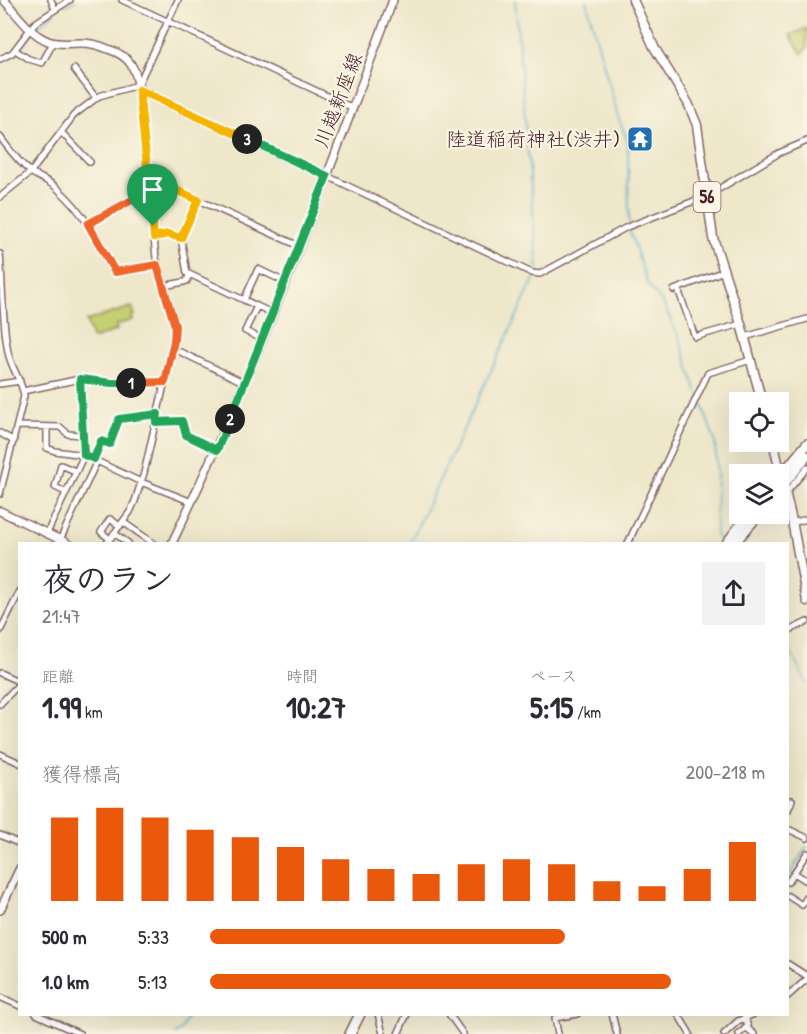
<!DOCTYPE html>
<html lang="ja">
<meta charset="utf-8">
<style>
body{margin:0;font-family:"Patrick Hand","Klee One",sans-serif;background:#f2f2f3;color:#2b2b33;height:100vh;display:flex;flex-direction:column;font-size:22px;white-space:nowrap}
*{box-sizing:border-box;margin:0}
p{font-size:20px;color:#7c7c81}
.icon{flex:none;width:33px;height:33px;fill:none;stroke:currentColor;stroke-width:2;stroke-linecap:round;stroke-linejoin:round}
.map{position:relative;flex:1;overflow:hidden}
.sheet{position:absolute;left:18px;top:542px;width:771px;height:474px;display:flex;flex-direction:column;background:#fff;border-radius:0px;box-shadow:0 6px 24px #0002}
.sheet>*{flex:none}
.buttons{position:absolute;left:729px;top:392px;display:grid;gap:12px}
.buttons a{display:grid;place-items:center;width:60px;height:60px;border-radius:0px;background:#fff;box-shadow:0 6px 24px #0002;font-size:30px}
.pin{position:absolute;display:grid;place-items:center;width:51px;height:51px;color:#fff;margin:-62px -26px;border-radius:50% 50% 50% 0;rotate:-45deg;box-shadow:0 0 6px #0007}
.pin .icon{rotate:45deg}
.km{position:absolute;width:30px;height:30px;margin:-15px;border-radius:50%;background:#222;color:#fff;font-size:16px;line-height:30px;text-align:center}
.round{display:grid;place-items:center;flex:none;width:63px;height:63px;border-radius:0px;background:#f2f2f3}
.head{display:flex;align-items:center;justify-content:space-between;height:102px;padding:0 24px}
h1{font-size:33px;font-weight:800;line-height:45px}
.figures{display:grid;grid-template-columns:repeat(3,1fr);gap:9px;height:102px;padding:6px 24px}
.figures div{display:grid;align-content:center}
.figures b{font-size:30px;font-weight:800}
.figures small{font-size:16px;font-weight:400}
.figures p{font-size:16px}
.chart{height:168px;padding:12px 24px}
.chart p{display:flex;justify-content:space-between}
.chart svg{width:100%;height:108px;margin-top:6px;stroke:#ea580c;stroke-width:6}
ul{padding:0 24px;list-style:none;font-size:20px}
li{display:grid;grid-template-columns:96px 72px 1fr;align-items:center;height:45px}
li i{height:15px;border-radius:8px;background:#ea580c}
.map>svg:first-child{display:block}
.green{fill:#c4d072;stroke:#87784e;stroke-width:1.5}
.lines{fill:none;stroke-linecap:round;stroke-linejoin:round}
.stream{stroke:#4aa9c8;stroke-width:1.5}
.street-casing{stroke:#836563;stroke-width:8}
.secondary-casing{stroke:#836563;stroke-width:10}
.primary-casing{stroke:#836563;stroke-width:11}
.highway-casing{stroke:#836563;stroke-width:12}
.street{stroke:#fff;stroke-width:5}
.secondary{stroke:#fff;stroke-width:7}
.primary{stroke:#fff;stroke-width:8}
.highway{stroke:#fff;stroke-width:9}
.split-1-casing{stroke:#fff;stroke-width:12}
.split-2-casing{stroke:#fff;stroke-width:12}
.split-3-casing{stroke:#fff;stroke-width:12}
.split-4-casing{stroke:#fff;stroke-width:12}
.split-1{stroke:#f0652b;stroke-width:8}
.split-2{stroke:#22a559;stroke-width:8}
.split-3{stroke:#22a559;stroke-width:8}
.split-4{stroke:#f5b400;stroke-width:8}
.labels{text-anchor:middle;stroke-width:4.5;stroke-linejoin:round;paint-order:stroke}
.shield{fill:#fcf5e5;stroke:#7f5f63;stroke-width:1.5}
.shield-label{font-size:18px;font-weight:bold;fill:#4a1f2b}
.street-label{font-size:20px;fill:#4a1f2b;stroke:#fcf5e5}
.poi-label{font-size:20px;fill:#4a1f2b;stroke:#fcf5e5;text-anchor:end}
</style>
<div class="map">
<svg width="807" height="1034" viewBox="0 0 807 1034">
<rect width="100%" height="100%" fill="#fcf5e5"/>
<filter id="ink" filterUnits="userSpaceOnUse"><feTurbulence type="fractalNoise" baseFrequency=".0167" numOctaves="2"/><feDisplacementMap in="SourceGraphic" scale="12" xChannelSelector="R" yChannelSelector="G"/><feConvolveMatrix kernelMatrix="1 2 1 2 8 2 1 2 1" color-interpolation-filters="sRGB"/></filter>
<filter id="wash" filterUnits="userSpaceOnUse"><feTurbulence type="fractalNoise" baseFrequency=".008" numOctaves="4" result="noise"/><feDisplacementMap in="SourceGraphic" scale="24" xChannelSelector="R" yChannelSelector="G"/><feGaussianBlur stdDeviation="1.35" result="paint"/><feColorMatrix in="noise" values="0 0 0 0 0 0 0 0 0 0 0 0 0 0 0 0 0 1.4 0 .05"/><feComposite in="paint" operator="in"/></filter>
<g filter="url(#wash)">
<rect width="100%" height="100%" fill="#eee7ca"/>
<!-- green -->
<path class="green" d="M 807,28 L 807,48 L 802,54 L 790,35 Z
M 132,307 L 135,315 L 132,316 L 133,320 L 116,325 L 117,330 L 93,339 L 86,321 Z"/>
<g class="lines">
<!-- stream -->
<path class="stream" d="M 515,0 L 538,270
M 586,0 L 618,117 L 628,142 L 629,224
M 66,6 L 75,0
M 35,29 L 54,13
M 19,51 L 32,33
M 4,60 L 16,54
M 629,229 L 648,285 L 664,305 L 680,340 L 697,392
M 699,396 L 715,441 L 717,476 L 716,535 L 718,539
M 410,543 L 536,275
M 788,646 L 807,684
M 788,876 L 807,847
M 175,1034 L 181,1030 L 189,1014"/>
</g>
</g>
<g filter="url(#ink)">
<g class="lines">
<defs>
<path id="street" d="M 51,0 L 55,9
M 122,0 L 353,108
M 15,50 L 29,59 L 42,63 L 53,43
M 0,59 L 12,53 L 35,23 L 70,0
M 74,69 L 96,98
M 61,132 L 90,162
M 0,137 C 9,149 18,162 31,172 C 39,178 50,181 58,189 C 83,211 99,240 113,270 L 118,272 L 157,265
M 327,176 L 532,273 L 540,274 L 627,227 L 707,196 L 779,153 L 807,141
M 148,177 L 299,246
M 0,197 L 31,172 L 74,115 L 99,96 L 138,85 L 178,0
M 198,200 L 181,238 L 187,273 L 244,300
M 88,224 L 126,203 L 150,196
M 154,237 L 168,234 L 181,238
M 0,254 C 3,286 2,321 8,352 C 11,368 22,381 24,396 L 0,494
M 163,286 L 184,282 L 187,281 L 189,275
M 678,289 L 695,337 L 741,324
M 674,290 L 724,271
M 257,306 L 272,313
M 745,337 L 807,319
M 262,339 L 245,331 L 257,306 L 244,300 L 258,269 L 285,282
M 172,348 L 245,383
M 0,384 L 20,381
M 23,391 L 80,379 L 112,383 L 165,382
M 156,422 L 182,421 L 186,435 L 217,450
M 18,426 L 60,427 L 68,434 L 84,435
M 47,427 L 47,448 L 55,451 L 84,455 L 80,379
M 0,433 L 14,441
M 94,459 L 101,441 L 110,444 L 119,419 L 158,414
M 65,492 L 55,487 L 61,465 L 75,471
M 786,493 L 807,468
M 123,522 L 153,543
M 792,523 L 807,519
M 47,533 L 84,455 L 141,482 L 192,502
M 114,533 L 128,543
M 110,539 L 101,532 L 110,519 L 120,526
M 60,540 L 97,461
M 107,543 L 130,512 L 135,501 L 144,473 L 174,341 L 174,317 L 156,258 L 139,90
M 628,543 L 708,373 L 751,360
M 0,631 L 20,591
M 788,631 L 807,622
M 0,673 L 20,682
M 0,704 L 20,683
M 0,754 L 20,763
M 788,810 L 792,800
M 788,829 L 807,838
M 0,835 L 20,844
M 794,873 L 807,881
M 788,882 L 807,853
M 788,896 L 802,905 L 807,897
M 788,964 L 807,976
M 788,996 L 807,979
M 0,997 L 20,1006
M 36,1014 L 80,1034
M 378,1014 L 383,1034
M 449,1014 L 463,1034
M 612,1014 L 617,1034
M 678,1014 L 690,1034
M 745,1014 L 748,1029 L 754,1034
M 398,1034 L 407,1014
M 558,1034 L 555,1018 L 577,1014
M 724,1034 L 738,1021 L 754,1014
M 739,1034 L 748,1026"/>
<path id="secondary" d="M 4,0 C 17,14 30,34 48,41 C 59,45 70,43 81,43 C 90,43 99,45 108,49 C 130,56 136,68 139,90 L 327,176
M 0,511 L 67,543
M 172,543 C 257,367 325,183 393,0
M 0,910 L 20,868"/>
<path id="primary" d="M 633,0 L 654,47 L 688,103 L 697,125 L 713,238 L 741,324 L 762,402
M 773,441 L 792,521 L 807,601"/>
<path id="highway" d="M 778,479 L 807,444
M 778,491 L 807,456
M 727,543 L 750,513
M 734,543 L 760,513
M 350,1034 L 360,1014"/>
</defs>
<!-- street casing -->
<use href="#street" class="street-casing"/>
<!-- secondary casing -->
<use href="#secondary" class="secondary-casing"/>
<!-- primary casing -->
<use href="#primary" class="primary-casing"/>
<!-- highway casing -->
<use href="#highway" class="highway-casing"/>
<!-- street -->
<use href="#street" class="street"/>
<!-- secondary -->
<use href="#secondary" class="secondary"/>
<!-- primary -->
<use href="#primary" class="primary"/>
<!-- highway -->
<use href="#highway" class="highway"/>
</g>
</g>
<g class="lines" filter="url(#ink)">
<defs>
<path id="split-1" d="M 131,383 L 165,382 L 174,341 L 175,326 L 157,265 L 115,272 L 88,224 L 132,200 L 150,196 L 153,226"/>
<path id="split-2" d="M 131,383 L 112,383 L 80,379 L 84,455 L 94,459 L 101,441 L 110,444 L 119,419 L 158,414 L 156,422 L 182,421 L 186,435 L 217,450 L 230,419"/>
<path id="split-3" d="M 230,419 L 327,176 L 247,139"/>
<path id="split-4" d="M 153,226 L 154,237 L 168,234 L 181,238 L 198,200 L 148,177 L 139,90 L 247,139"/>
</defs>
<!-- split-1 casing -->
<use href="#split-1" class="split-1-casing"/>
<!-- split-2 casing -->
<use href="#split-2" class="split-2-casing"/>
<!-- split-3 casing -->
<use href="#split-3" class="split-3-casing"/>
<!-- split-4 casing -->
<use href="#split-4" class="split-4-casing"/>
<!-- split-1 -->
<use href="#split-1" class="split-1"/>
<!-- split-2 -->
<use href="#split-2" class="split-2"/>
<!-- split-3 -->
<use href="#split-3" class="split-3"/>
<!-- split-4 -->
<use href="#split-4" class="split-4"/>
</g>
<!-- icons -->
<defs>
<symbol id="temple-square" viewBox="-11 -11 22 22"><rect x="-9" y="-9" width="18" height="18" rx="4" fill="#1f6fb2" stroke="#fcf5e5"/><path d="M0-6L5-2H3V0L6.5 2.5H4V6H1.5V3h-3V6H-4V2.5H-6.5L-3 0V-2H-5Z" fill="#fff"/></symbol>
</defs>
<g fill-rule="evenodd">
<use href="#temple-square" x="625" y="124" width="30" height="30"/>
</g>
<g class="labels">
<!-- shield labels -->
<rect class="shield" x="693.5" y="182" width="27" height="30" rx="4.5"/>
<g class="shield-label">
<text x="707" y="203">56</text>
</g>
<!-- street labels -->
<g class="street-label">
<text transform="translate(338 100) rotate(-69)" y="7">川越新座線</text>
</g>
<!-- poi labels -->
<g class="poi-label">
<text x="620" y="146">陸道稲荷神社(渋井)</text>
</g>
</g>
</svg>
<div class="buttons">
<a><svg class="icon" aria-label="locate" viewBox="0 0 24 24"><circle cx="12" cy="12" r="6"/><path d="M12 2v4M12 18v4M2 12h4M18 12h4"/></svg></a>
<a><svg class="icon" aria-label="layers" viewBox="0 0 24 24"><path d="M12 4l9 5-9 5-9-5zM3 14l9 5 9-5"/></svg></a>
</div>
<div class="pin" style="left:153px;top:226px;background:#1e9e55"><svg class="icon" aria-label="arrive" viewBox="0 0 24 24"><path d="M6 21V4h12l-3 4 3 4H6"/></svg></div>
<b class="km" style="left:131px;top:383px">1</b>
<b class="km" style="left:230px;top:419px">2</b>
<b class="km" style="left:247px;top:139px">3</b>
<section class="sheet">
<div class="head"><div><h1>夜のラン</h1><p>21:47</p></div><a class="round"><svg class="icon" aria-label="share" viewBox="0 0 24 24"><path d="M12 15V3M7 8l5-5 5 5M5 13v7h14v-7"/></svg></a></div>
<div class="figures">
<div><p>距離</p><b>1.99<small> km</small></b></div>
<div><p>時間</p><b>10:27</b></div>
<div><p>ペース</p><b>5:15<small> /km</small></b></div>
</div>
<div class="chart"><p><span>獲得標高</span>200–218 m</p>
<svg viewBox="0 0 160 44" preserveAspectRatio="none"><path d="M5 44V10M15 44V6M25 44V10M35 44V15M45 44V18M55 44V22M65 44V27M75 44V31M85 44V33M95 44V29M105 44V27M115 44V29M125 44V36M135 44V38M145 44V31M155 44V20"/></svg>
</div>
<ul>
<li><b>500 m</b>5:33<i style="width:64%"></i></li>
<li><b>1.0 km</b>5:13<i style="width:83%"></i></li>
</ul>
</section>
</div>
